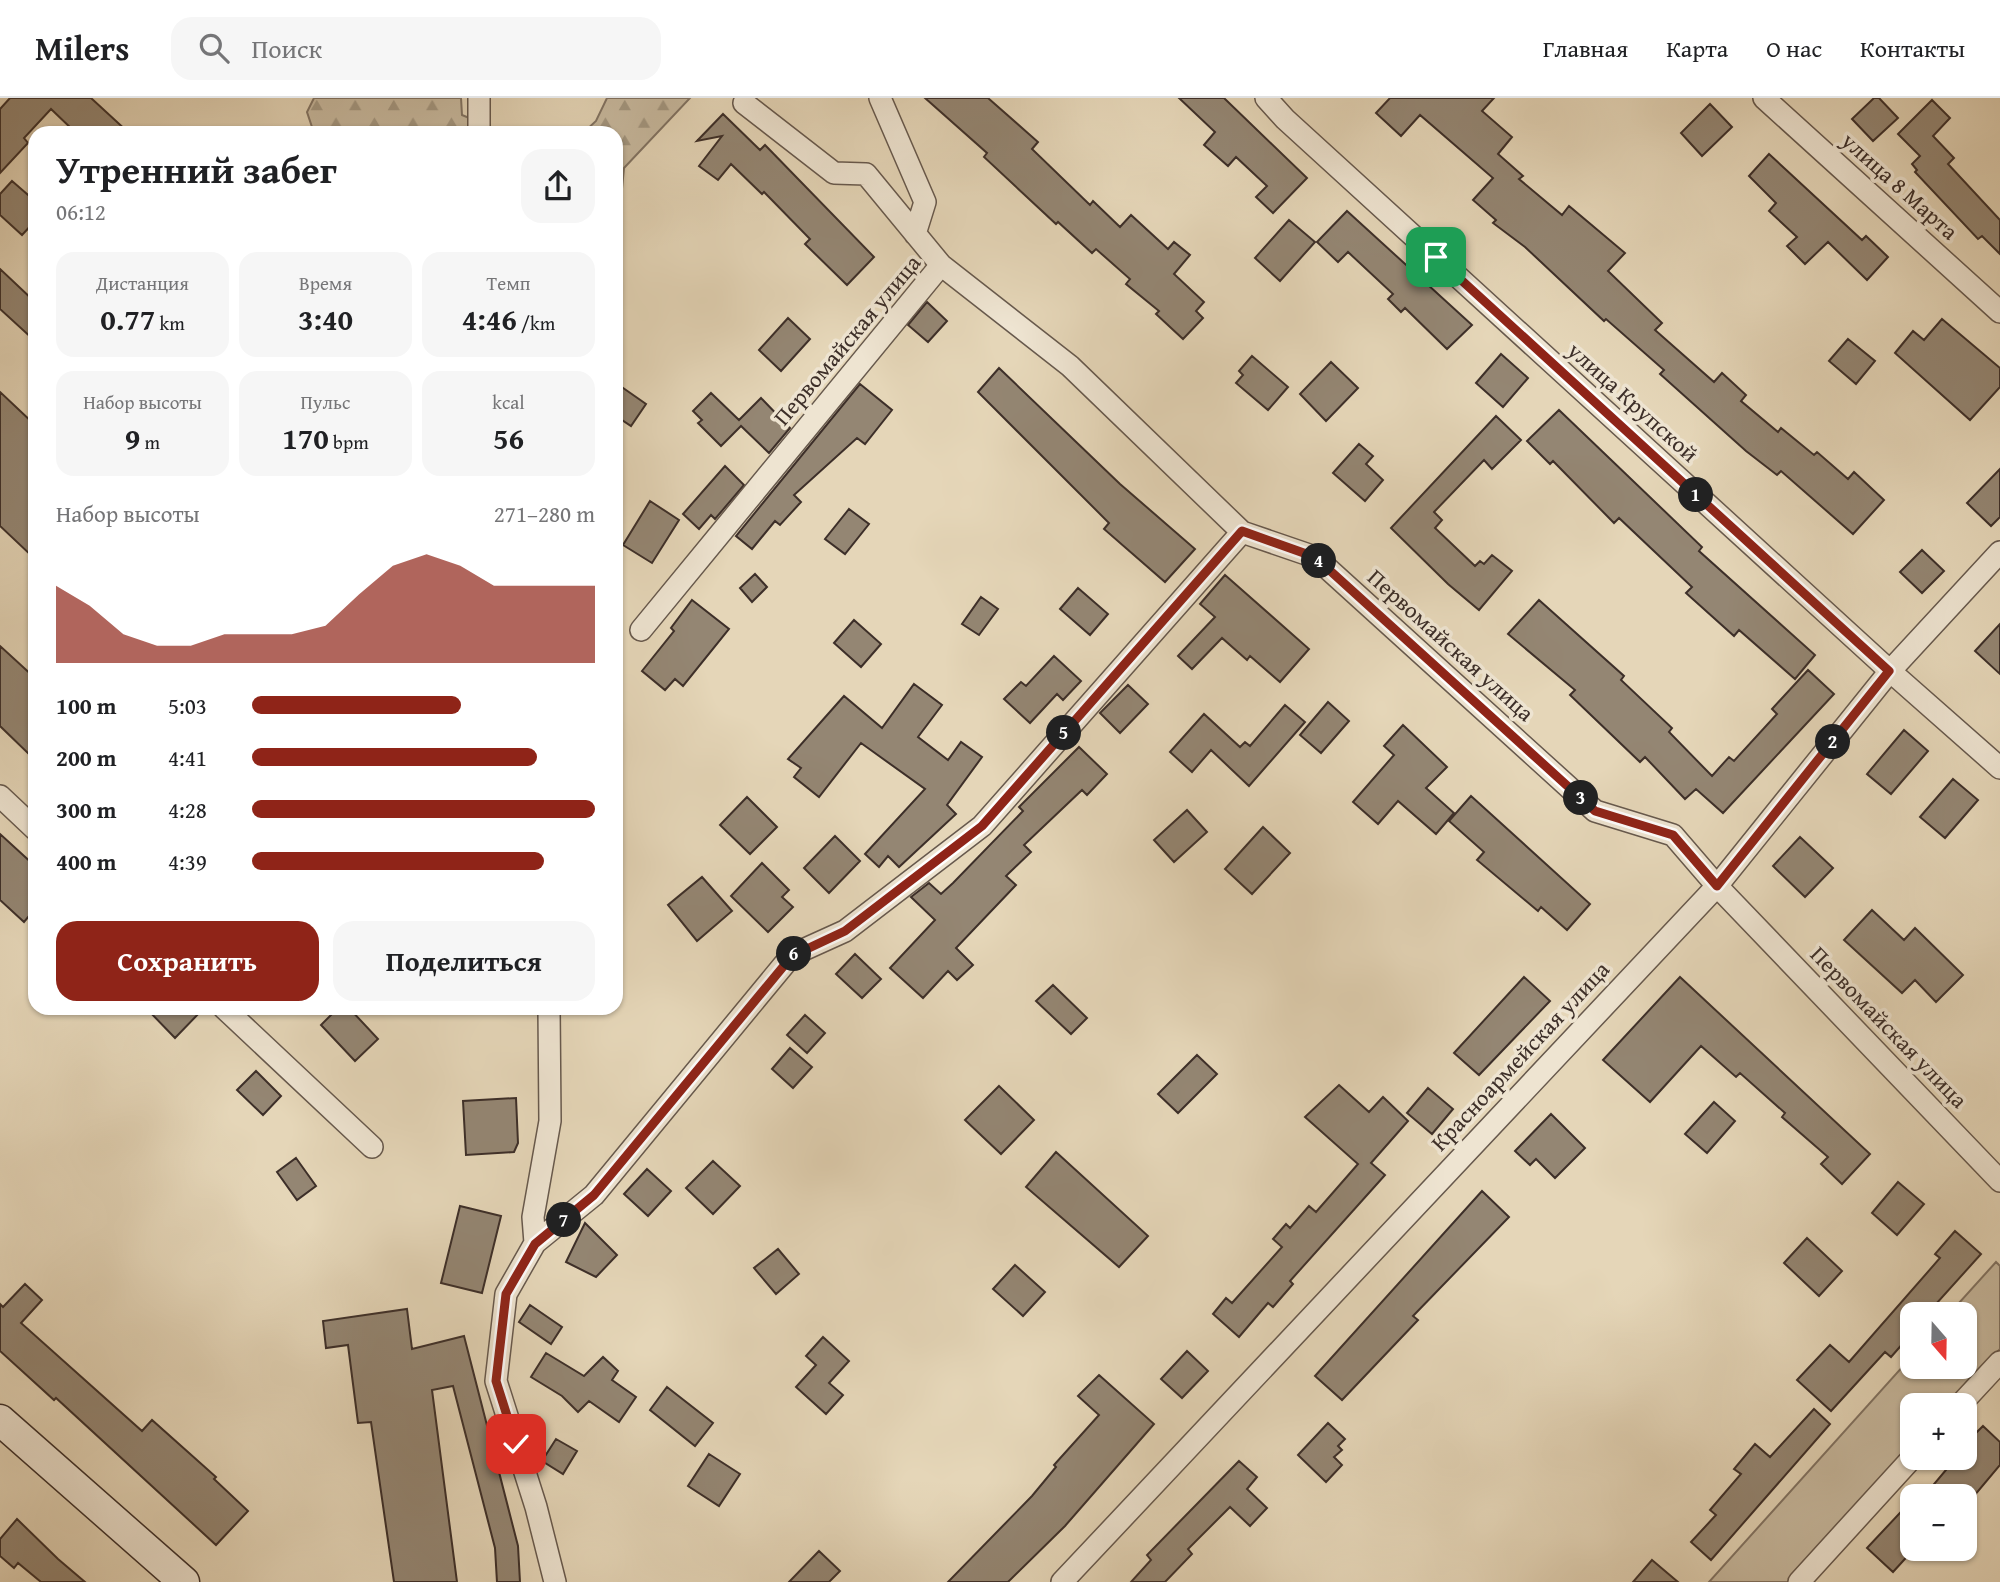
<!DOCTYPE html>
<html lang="ru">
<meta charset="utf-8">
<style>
body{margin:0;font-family:"Gentium Book Plus",serif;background:#f6f6f6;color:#202124;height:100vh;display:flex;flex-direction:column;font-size:26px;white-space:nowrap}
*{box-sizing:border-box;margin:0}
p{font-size:23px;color:#757577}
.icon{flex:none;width:38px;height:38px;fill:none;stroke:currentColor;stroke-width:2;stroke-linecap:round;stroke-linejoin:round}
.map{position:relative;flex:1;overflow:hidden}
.panel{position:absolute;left:28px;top:28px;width:595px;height:889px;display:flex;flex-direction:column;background:#fff;border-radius:21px;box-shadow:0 2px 5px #0004}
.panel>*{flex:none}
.needle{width:46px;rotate:160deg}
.controls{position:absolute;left:1900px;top:1204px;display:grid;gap:14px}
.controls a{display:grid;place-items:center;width:77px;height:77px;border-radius:14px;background:#fff;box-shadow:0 2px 5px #0004;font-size:35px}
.pin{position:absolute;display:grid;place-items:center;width:60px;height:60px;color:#fff;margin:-30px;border-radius:14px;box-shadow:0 4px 10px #0006}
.km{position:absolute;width:35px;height:35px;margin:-18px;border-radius:50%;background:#222;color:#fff;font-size:19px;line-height:35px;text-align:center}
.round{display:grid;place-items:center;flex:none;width:74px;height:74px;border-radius:21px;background:#f6f6f6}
.overview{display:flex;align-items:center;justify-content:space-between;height:119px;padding:0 28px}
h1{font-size:38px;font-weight:700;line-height:52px}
.figures{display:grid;grid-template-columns:repeat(3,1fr);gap:10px;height:119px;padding:7px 28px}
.figures div{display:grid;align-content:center;border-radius:18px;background:#f6f6f6;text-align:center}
.figures b{font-size:30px;font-weight:700}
.figures small{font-size:19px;font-weight:400}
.figures p{font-size:19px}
.chart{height:196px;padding:14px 28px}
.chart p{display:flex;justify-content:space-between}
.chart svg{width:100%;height:126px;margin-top:7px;fill:#8f2418;opacity:.7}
.action{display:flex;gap:14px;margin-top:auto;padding:14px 28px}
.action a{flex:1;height:80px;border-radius:21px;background:#8f2418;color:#fff;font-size:28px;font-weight:700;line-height:80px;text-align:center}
.action a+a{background:#f6f6f6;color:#202124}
ul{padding:0 28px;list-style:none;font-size:23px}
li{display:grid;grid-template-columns:112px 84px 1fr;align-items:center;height:52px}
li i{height:18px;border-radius:9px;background:#8f2418}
header{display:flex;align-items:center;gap:42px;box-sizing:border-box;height:98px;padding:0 35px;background:#fff;border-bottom:2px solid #e0e0e0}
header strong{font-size:33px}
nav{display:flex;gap:38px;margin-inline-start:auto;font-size:24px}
.search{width:490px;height:63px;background:#f6f6f6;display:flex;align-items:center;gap:18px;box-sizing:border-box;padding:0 24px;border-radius:21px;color:#757577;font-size:26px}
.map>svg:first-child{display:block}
.green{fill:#c8baa0;stroke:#827464;stroke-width:2}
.forest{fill:url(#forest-firs);stroke:#827464;stroke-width:2}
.building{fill:#948673;stroke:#3d2f29;stroke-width:2}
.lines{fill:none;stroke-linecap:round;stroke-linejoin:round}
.street-casing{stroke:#67594d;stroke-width:24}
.secondary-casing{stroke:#3d2f29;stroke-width:33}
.street{stroke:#eee4d1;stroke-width:21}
.secondary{stroke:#eee4d1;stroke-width:30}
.route-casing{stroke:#fff;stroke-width:14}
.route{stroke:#8f2418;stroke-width:9}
.labels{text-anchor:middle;stroke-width:7;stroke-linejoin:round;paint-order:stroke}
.street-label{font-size:23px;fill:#3d2f29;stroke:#eee4d1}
</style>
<header>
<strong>Milers</strong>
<div class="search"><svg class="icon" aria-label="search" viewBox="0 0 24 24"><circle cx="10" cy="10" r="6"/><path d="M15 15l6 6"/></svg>Поиск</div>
<nav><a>Главная</a><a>Карта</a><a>О нас</a><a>Контакты</a></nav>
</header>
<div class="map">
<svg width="2000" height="1484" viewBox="0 0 2000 1484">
<defs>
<pattern id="forest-firs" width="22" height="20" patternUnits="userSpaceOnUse" patternTransform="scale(1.75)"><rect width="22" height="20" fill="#c8baa0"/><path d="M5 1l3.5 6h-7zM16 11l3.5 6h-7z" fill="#a49882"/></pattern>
</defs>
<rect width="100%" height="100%" fill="#e5d6b8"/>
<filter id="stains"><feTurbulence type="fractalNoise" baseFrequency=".00286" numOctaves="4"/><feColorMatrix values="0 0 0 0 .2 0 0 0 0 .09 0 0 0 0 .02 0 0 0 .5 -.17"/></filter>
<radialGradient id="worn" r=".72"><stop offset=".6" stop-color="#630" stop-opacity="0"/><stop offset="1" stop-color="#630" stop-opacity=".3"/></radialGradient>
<!-- green -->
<path class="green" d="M 1996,1164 L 2000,1168 L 2000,1251 L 1949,1307 L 1913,1307 L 1913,1347 L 1788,1484 L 1709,1484 L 1913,1257 L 1913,1269 L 1965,1269 L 1965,1216 L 1949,1216 Z"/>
<!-- forest -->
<path class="forest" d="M 314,0 L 461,0 L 462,17 L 505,35 L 314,35 L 307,14 Z
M 607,0 L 690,0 L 624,70 L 616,153 L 616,35 L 583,35 L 596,23 Z"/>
<!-- building -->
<path class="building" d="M 10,0 L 91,0 L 129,35 L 76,35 L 51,11 L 24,40 L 28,45 L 0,75 L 0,11 Z
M 925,0 L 988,0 L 1038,44 L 1032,51 L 1090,107 L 1093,103 L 1120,129 L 1131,117 L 1168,151 L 1174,144 L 1190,157 L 1174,176 L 1204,204 L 1196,213 L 1203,220 L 1183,241 L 1156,216 L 1159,213 L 1126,186 L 1130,181 L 1096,151 L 1092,155 L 1058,124 L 1056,126 L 984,59 L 987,55 Z
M 1179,0 L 1224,0 L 1307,80 L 1273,115 L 1256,99 L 1267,88 L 1236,59 L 1228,68 L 1204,47 L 1215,34 Z
M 1390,0 L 1494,0 L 1482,13 L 1512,39 L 1498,56 L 1523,78 L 1519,81 L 1562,117 L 1569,108 L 1625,155 L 1608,173 L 1662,225 L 1655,232 L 1714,284 L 1722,275 L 1746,297 L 1741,303 L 1778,334 L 1781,330 L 1814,357 L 1817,354 L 1848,381 L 1854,374 L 1884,402 L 1853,436 L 1781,373 L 1777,377 L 1746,353 L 1660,276 L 1664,272 L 1606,221 L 1604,223 L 1525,149 L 1493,125 L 1496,122 L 1473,102 L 1493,80 L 1420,17 L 1401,38 L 1376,15 Z
M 1874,0 L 1879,0 L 1898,20 L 1873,43 L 1852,21 Z
M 1932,2 L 1950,20 L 1933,38 L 1954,60 L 1948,66 L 2000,122 L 2000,156 L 1982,138 L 1978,141 L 1915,74 L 1917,72 L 1912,66 L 1920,58 L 1898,36 Z
M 1710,6 L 1732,29 L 1702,58 L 1681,35 Z
M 723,16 L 760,52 L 765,47 L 874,159 L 847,187 L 805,146 L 810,141 L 764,94 L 762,96 L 731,66 L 718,82 L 699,68 L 722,38 L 697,43 Z
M 1769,56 L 1862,142 L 1866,138 L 1888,159 L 1867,182 L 1828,144 L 1805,166 L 1787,148 L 1797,139 L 1769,113 L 1776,105 L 1749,78 Z
M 12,83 L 35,103 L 35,123 L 22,137 L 0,117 L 0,96 Z
M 1347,113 L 1472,227 L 1447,251 L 1405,210 L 1401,214 L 1388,201 L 1393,196 L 1348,154 L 1338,164 L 1317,144 Z
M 1289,122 L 1315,144 L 1280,183 L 1255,160 Z
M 0,171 L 35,204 L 35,243 L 0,211 Z
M 927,204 L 947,223 L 928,244 L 908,227 Z
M 788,220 L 810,241 L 781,273 L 759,252 Z
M 1942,221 L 2000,270 L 2000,289 L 1970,322 L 1895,255 L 1913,233 L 1924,242 Z
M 1848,241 L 1875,263 L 1856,286 L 1829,263 Z
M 1501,256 L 1528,280 L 1503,309 L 1476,285 Z
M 1252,258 L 1288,289 L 1268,312 L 1236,285 L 1243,277 L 1239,273 Z
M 1331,264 L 1358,290 L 1326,323 L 1300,296 Z
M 999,270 L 1120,386 L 1195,451 L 1165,484 L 1104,431 L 1109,425 L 978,294 Z
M 616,285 L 646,306 L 631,328 L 616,318 Z
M 860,286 L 892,312 L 865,346 L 857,340 L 794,397 L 801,404 L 780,427 L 775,423 L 752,451 L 736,438 Z
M 0,294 L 35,327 L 35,461 L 0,428 Z
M 711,295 L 739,322 L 761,300 L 790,330 L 769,355 L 741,328 L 721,348 L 698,325 L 702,322 L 693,313 Z
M 1559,312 L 1702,449 L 1699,453 L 1815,557 L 1795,581 L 1739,532 L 1734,538 L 1686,495 L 1692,489 L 1619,420 L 1614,425 L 1553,363 L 1550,366 L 1527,343 Z
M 1496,318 L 1521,342 L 1492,371 L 1484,362 L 1434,414 L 1442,422 L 1435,430 L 1475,468 L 1480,463 L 1484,466 L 1492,457 L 1512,473 L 1479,512 L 1448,486 L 1391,430 Z
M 1359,346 L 1373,358 L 1366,366 L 1383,382 L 1365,403 L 1333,375 Z
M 725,368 L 744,387 L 715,421 L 711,417 L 699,431 L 683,416 Z
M 2000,371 L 2000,419 L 1991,428 L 1967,405 Z
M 650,403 L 679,422 L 652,465 L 623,447 Z
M 849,411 L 869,426 L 845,456 L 825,441 Z
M 1922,452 L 1944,473 L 1922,495 L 1900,474 Z
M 755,476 L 767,489 L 752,504 L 740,490 Z
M 1225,477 L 1309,551 L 1280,584 L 1250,558 L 1247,562 L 1222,540 L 1192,571 L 1178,558 L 1215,519 L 1200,506 Z
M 1078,490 L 1108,516 L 1090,537 L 1060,511 Z
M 981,499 L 998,511 L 979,537 L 962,526 Z
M 692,502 L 729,531 L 683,588 L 675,581 L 665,592 L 642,573 L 674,533 L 671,530 Z
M 1539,502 L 1624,578 L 1621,582 L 1672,630 L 1669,634 L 1712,678 L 1729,659 L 1734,663 L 1777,616 L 1772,611 L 1808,572 L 1834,596 L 1723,715 L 1696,691 L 1685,701 L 1645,659 L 1640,664 L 1570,597 L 1575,592 L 1508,536 Z
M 854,522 L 881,546 L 861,569 L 834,545 Z
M 2000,526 L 2000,576 L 1975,553 Z
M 0,548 L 35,580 L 35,662 L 0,628 Z
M 1054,558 L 1081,583 L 1063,602 L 1057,596 L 1030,625 L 1004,601 L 1021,584 L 1026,588 Z
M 914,586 L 942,607 L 918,639 L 948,662 L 961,644 L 982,659 L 947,707 L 956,716 L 899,769 L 888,758 L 879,769 L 865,756 L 925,691 L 861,645 L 819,699 L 794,679 L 801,670 L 788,661 L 844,598 L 882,630 Z
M 1128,587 L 1148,606 L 1120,635 L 1100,615 Z
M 1328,604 L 1349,623 L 1321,655 L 1300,637 Z
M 1285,607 L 1305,624 L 1249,688 L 1211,652 L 1192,674 L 1170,654 L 1204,616 L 1240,649 L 1245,644 L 1250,648 Z
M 1403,627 L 1447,669 L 1426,690 L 1454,715 L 1436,736 L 1398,703 L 1378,726 L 1353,704 L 1394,657 L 1384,648 Z
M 1904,632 L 1928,653 L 1891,696 L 1867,676 Z
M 1079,649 L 1107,676 L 1087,697 L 1082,692 L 1024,747 L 1031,754 L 1006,778 L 1016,787 L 956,850 L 973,867 L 957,882 L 948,873 L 923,900 L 890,870 L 935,822 L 911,799 L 929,785 L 941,796 L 953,785 L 1023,713 L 1019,709 Z
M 1953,681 L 1978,702 L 1945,740 L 1920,719 Z
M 1471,698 L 1590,806 L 1567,832 L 1541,809 L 1538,813 L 1477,762 L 1484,754 L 1449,723 Z
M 747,699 L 777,729 L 750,756 L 720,727 Z
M 1187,712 L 1207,734 L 1174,764 L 1154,742 Z
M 1263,729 L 1290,755 L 1252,796 L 1225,771 Z
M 0,736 L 35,768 L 35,811 L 24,824 L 0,802 Z
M 835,738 L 860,763 L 829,795 L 804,770 Z
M 1800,739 L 1833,770 L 1805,799 L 1773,768 Z
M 762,765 L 789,792 L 782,799 L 793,809 L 768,834 L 731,798 Z
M 702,779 L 732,813 L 697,843 L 668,807 Z
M 1872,812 L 1904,842 L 1915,830 L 1963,877 L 1936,904 L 1915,882 L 1902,895 L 1844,842 Z
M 855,856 L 881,881 L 862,900 L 836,876 Z
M 1524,879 L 1550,903 L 1479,977 L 1454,955 Z
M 1680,879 L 1870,1056 L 1842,1086 L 1821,1066 L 1828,1059 L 1782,1019 L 1785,1015 L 1740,975 L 1736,979 L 1701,948 L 1650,1004 L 1603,962 Z
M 1053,887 L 1087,920 L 1071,936 L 1036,903 Z
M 146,910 L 204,910 L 175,940 Z
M 338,910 L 349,910 L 378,941 L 355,963 L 321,927 Z
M 805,917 L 825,935 L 807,955 L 787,937 Z
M 790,950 L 812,969 L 793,990 L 772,971 Z
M 1197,957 L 1217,976 L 1178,1015 L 1158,996 Z
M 256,973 L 281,998 L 263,1017 L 237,992 Z
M 1339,987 L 1369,1014 L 1383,999 L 1408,1023 L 1371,1065 L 1385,1077 L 1290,1183 L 1293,1186 L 1273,1209 L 1268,1205 L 1239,1239 L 1213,1216 L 1226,1200 L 1232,1205 L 1282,1149 L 1273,1141 L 1286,1126 L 1290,1130 L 1309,1108 L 1316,1114 L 1358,1066 L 1305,1019 Z
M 999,988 L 1034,1022 L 1001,1056 L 965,1022 Z
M 1428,990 L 1453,1011 L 1432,1036 L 1407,1015 Z
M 516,1000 L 518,1045 L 514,1054 L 466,1057 L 463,1003 Z
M 1714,1004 L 1735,1023 L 1707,1055 L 1685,1036 Z
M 1551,1016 L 1585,1050 L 1555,1080 L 1536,1061 L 1530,1067 L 1515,1053 Z
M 1056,1054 L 1148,1138 L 1119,1169 L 1026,1089 Z
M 296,1060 L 316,1088 L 297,1102 L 277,1074 Z
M 713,1063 L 740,1088 L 713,1116 L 686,1090 Z
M 647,1071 L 671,1093 L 648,1118 L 624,1096 Z
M 1898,1084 L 1924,1106 L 1897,1137 L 1872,1115 Z
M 1482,1093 L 1509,1119 L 1413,1218 L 1418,1222 L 1342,1302 L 1315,1278 Z
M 460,1108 L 501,1118 L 482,1195 L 441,1185 Z
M 585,1125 L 617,1157 L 596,1179 L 566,1164 Z
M 1955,1133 L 1981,1156 L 1927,1216 L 1913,1216 L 1912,1235 L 1891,1259 L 1885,1254 L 1831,1313 L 1797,1282 L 1830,1247 L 1849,1264 L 1940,1160 L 1935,1156 Z
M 1807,1140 L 1842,1173 L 1819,1198 L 1784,1165 Z
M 778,1151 L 799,1176 L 776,1196 L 754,1170 Z
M 1015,1167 L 1045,1194 L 1023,1218 L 993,1191 Z
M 25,1186 L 42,1202 L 21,1225 L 142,1333 L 152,1322 L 216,1379 L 214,1381 L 248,1413 L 216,1447 L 56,1300 L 54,1302 L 0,1253 L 0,1206 L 3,1209 Z
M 530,1207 L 562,1229 L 551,1246 L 519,1224 Z
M 407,1211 L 412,1251 L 464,1238 L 518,1448 L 520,1484 L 497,1484 L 495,1450 L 453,1288 L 432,1292 L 457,1484 L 394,1484 L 371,1324 L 358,1325 L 348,1247 L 326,1250 L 323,1223 Z
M 823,1239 L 849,1263 L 829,1285 L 843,1297 L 826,1316 L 796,1289 L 816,1267 L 806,1258 Z
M 1187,1253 L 1208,1273 L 1182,1300 L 1161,1281 Z
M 546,1255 L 584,1278 L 603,1259 L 618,1273 L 612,1282 L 636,1299 L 619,1324 L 589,1303 L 578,1314 L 562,1298 L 531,1279 Z
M 1099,1277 L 1154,1326 L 1065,1428 L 1008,1484 L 948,1484 L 1032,1398 L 1056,1369 L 1054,1367 L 1099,1317 L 1078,1298 Z
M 667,1289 L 713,1325 L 695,1348 L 650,1312 Z
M 1814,1311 L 1830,1326 L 1711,1462 L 1691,1444 L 1716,1417 L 1710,1412 L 1741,1376 L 1734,1371 L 1755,1346 L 1770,1359 Z
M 1328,1325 L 1345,1341 L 1338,1348 L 1342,1352 L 1334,1359 L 1342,1367 L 1326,1384 L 1298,1357 Z
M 1983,1328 L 2000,1344 L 2000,1367 L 1974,1398 L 1924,1398 L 1956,1360 L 1965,1360 L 1965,1346 Z
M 556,1341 L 577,1353 L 563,1376 L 542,1363 Z
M 709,1356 L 740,1376 L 719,1408 L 688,1388 Z
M 1239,1363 L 1257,1379 L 1247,1391 L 1267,1410 L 1250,1428 L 1230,1409 L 1188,1451 L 1192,1456 L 1165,1484 L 1131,1484 L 1151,1462 L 1147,1457 Z
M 1913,1401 L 1913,1452 L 1893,1474 L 1867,1450 Z
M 17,1421 L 58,1461 L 85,1484 L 41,1484 L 18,1465 L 14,1470 L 0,1458 L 0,1441 Z
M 819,1453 L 840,1473 L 829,1484 L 789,1484 Z
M 1652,1462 L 1678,1484 L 1633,1484 Z"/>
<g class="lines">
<defs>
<path id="street" d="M 880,0 L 925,104 L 915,136
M 1266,0 L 1285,21 L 1890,573 L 2000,670
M 1764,0 L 2000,214
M 744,5 L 834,75 L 866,76 L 941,167 L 1070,268 L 1242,434 L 1315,459 L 1595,713 L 1673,737 L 1717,788 L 2000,1083
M 479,35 L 479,0
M 641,532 L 941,167
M 0,698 L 35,731
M 224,910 L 372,1049
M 535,1145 L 533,1119 L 550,1023 L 549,910
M 1960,1307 L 2000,1264
M 555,1484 L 536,1409 L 496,1283 L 506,1196 L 535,1145 L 594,1097 L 792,857 L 845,833 L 982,728 L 1242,434
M 1062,1484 L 1717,788 L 1890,573 L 2000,454
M 1799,1484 L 1913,1359"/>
<path id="secondary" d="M 0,1322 L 184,1484"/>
</defs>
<!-- street casing -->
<use href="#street" class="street-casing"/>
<!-- secondary casing -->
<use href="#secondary" class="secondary-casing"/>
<!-- street -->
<use href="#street" class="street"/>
<!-- secondary -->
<use href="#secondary" class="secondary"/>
</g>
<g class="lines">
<defs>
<path id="route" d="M 516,1346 L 496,1283 L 506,1196 L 535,1146 L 594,1097 L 792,858 L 845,833 L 982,728 L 1242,433 L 1315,459 L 1595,713 L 1673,737 L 1717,788 L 1889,573 L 1436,159"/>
</defs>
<!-- route casing -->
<use href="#route" class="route-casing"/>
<!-- route -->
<use href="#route" class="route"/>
</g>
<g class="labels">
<!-- street labels -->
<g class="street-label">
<text transform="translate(1900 88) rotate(42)" y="8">улица 8 Марта</text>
<text transform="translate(847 242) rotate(-50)" y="8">Первомайская улица</text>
<text transform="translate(1633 304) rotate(42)" y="8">улица Крупской</text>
<text transform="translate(1451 547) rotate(42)" y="8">Первомайская улица</text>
<text transform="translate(1889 929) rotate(46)" y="8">Первомайская улица</text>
<text transform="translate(1520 958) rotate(-47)" y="8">Красноармейская улица</text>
</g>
</g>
<rect width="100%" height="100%" filter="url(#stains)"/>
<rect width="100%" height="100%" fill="url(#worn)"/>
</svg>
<div class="controls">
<a><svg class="needle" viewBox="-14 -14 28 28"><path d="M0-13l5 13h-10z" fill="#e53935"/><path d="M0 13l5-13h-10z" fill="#757577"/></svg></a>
<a>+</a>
<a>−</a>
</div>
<div class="pin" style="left:1436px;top:159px;background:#1e9e55"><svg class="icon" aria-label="arrive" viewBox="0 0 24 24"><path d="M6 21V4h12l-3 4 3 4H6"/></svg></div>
<div class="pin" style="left:516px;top:1346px;background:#d93025"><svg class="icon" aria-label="check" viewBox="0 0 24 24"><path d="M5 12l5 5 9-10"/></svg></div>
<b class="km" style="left:1696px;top:397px">1</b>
<b class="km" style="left:1833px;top:644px">2</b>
<b class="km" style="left:1581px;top:700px">3</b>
<b class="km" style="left:1319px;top:463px">4</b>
<b class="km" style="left:1064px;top:635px">5</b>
<b class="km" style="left:794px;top:856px">6</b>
<b class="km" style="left:564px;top:1122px">7</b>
<section class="panel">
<div class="overview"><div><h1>Утренний забег</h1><p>06:12</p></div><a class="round"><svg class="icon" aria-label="share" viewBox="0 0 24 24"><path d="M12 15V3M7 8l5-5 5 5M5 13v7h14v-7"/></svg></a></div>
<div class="figures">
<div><p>Дистанция</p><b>0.77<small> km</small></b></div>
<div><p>Время</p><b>3:40</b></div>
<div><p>Темп</p><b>4:46<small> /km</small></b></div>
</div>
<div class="figures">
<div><p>Набор высоты</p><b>9<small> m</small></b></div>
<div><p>Пульс</p><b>170<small> bpm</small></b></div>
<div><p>kcal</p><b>56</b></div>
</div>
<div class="chart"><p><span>Набор высоты</span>271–280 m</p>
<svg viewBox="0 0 160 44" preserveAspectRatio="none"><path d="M0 44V17L10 24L20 34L30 38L40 38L50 34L60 34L70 34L80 31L90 20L100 10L110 6L120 10L130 17L140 17L150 17L160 17V44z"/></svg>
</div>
<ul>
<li><b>100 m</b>5:03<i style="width:61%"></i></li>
<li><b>200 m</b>4:41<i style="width:83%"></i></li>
<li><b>300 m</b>4:28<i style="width:100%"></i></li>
<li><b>400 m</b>4:39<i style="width:85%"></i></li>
</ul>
<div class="action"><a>Сохранить</a><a>Поделиться</a></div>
</section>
</div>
